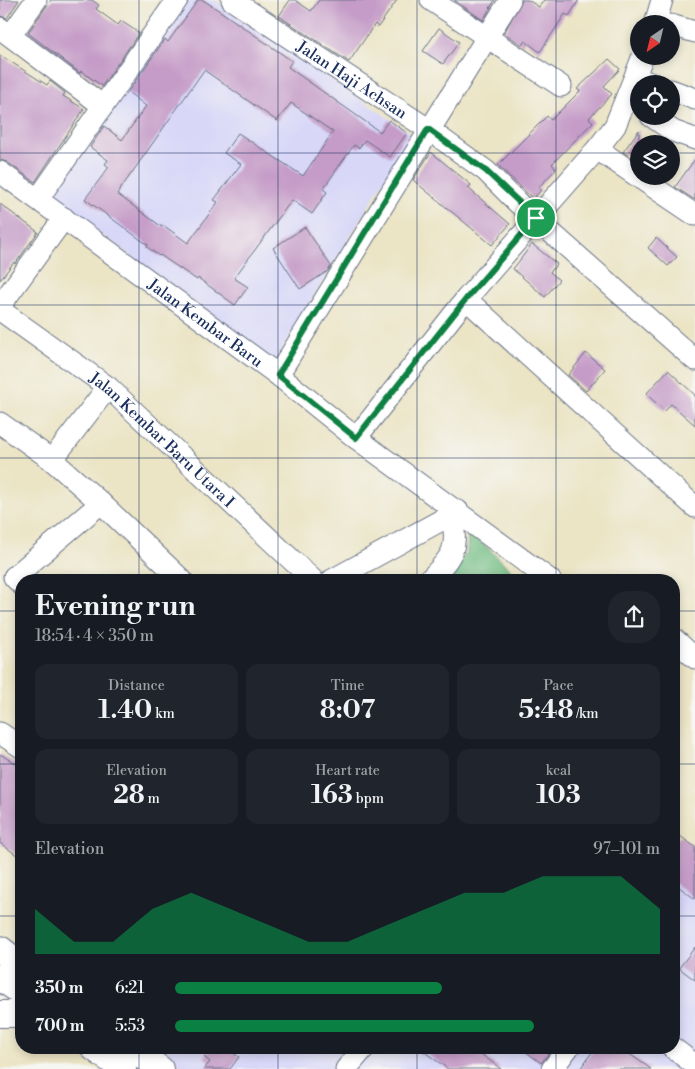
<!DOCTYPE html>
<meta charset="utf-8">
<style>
body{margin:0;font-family:"Libre Bodoni",serif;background:#20242c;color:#f1f3f6;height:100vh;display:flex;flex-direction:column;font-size:19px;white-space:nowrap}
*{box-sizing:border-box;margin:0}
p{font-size:16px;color:#9ea1a6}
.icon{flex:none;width:28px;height:28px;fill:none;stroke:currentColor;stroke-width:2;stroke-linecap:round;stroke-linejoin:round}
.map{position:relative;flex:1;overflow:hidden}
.details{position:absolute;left:15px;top:574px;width:665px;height:480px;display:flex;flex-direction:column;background:#171b24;border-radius:20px;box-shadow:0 2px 8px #0003}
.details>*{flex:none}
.needle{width:32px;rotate:215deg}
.controls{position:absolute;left:630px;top:15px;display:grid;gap:10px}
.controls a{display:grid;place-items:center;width:50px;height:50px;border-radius:50%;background:#171b24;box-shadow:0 2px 8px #0003;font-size:25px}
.pin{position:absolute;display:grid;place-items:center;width:42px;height:42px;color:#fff;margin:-21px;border:2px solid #fff;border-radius:50%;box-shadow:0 1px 5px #0007}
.round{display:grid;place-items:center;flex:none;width:52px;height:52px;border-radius:20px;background:#20242c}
.head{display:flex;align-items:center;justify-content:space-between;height:85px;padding:0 20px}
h1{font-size:28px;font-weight:800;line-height:38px}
.stats{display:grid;grid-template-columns:repeat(3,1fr);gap:8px;height:85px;padding:5px 20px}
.stats div{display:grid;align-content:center;border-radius:12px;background:#20242c;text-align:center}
.stats b{font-size:25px;font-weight:800}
.stats small{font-size:14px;font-weight:400}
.stats p{font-size:14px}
.chart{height:140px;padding:10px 20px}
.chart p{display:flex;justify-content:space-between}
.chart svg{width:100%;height:90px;margin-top:5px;fill:#0b8043;opacity:.7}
ul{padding:0 20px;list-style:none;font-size:16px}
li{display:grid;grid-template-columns:80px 60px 1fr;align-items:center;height:38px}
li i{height:12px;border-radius:6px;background:#0b8043}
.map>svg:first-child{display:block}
.built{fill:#d8d7f8}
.forest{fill:#74bd84;stroke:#487671}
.building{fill:#c59bc7;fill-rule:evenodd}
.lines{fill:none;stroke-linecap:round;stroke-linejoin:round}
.minor-casing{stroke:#646e82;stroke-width:23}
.major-casing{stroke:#646e82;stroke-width:28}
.minor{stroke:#fff;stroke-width:21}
.major{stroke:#fff;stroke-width:26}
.route-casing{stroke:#fff;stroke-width:10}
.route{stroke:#0b8043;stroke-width:6}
.grid{fill:none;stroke:#1b2f5e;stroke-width:1;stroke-opacity:0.55}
.labels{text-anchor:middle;stroke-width:5;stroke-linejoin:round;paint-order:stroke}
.street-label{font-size:16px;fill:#1b2f5e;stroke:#f6f6f2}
</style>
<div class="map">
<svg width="695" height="1069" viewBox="0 0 695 1069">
<rect width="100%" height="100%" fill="#f6f6f2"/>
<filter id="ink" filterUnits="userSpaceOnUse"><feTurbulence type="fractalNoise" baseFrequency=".02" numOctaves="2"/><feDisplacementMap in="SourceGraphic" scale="10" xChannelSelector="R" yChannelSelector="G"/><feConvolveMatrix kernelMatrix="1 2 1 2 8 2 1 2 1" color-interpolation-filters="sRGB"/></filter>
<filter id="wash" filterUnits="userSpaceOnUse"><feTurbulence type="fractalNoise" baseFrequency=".0096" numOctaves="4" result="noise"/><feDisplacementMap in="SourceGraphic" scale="20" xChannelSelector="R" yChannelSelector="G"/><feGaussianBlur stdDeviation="1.12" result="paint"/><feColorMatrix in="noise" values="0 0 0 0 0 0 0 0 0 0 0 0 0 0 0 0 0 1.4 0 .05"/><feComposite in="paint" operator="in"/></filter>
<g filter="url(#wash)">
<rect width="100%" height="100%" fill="#ebe4c5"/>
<!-- built -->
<path class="built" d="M 188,0 L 215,0 L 412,134 L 275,361 L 49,197 Z
M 674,881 L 695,896 L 695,1069 L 186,1069 L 159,1048 L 674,1048 Z"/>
<!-- forest -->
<path class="forest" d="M 468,529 L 514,573 L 508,580 L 440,580 L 467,553 Z"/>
<g id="blocks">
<!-- building -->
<path class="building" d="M 0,0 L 19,0 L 7,18 L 0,16 Z
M 51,0 L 92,0 L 99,5 L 96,9 L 118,25 L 121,21 L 139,33 L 102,86 L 81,71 L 80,73 L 28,33 Z
M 198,0 L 203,0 L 220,11 L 292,61 L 288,67 L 380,132 L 389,120 L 407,133 L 390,157 L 365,140 L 359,148 L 354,145 L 323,189 L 327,192 L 312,214 L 292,200 L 234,278 L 248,287 L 235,305 L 198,278 L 197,280 L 160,255 L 159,256 L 147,247 L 148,245 L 85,199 L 109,167 L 105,164 L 108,160 L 90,147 L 104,126 L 122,140 L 146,106 L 128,92 L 165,39 L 168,42 ZM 204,70 L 277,121 L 291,103 L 333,132 L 303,176 L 238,133 L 224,153 L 241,164 L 214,200 L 218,202 L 188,243 L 163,225 L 162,227 L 117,194 Z
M 290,0 L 295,0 L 311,11 L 319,0 L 397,0 L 378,27 L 375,24 L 349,62 L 279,16 Z
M 454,0 L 495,0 L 483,20 Z
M 522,0 L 528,0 L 539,7 L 544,0 L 579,0 L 569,16 L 565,14 L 540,52 L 525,41 L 522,45 L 504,33 Z
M 439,28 L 459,42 L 443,64 L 423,51 Z
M 0,55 L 47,85 L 50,81 L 65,93 L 63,96 L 84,109 L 35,182 L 7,162 L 0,160 Z
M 609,59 L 620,69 L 604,86 L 612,94 L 589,118 L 593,122 L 552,164 L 556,169 L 538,188 L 541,190 L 533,199 L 498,165 L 547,116 L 551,120 L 580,91 L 577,89 Z
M 639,130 L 639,162 L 623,152 Z
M 431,152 L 471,185 L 468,188 L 510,224 L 492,245 L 413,180 Z
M 695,159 L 695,200 L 675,187 Z
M 0,204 L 38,232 L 15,264 L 14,262 L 0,280 Z
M 305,227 L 331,266 L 328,271 L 300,289 L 273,248 Z
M 656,238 L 677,257 L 668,266 L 648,248 Z
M 532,244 L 557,264 L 550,272 L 559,280 L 545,297 L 513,269 Z
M 586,353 L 605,369 L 586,391 L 568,375 Z
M 668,370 L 695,395 L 695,425 L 671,404 L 665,411 L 646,394 Z
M 0,754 L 21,767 L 21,858 L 0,843 Z
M 680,836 L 695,847 L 695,899 L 674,883 L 674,844 Z
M 695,947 L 695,980 L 679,968 Z
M 212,1048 L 226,1048 L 239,1057 L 230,1069 L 204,1069 L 210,1062 L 204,1057 Z
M 419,1048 L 473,1048 L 501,1069 L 448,1069 Z
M 521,1048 L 553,1048 L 541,1063 Z
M 595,1048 L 621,1048 L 651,1069 L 580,1069 Z"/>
</g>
</g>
<g filter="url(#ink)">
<use href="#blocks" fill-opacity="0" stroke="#646e82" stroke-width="1"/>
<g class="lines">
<defs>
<g id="minor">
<path id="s1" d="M 232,0 L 428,129 L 486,171 L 519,204 L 695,360"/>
<path d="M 431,0 L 561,86"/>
<path d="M 655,24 L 662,0"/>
<path d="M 671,25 L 695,32"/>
<path d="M 0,28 L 103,106"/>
<path d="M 11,35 L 36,0"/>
<path d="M 636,78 L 653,84"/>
<path d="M 671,90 L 695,99"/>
<path d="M 651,116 L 673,131 L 695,139"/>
<path d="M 597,149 L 695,215"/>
<path id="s2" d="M 0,172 L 278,375 L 356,438 L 550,580"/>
<path d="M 38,199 L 177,0"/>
<path d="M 466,299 L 695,507"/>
<path d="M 0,306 L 64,218"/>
<path id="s3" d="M 0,310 L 108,387 L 313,580"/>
<path d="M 278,375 L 510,0"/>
<path d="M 0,423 L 52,460 L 101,503 L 182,580"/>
<path d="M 356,438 L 466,299 L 597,149 L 615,126 L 643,56"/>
<path d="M 52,460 L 108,387"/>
<path d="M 332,580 L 458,511"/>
<path d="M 429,580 C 452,557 460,548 451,515"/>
<path d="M 21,584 L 14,577 L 101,503"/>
<path d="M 674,639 L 695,658"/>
<path d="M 0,733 L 21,747"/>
<path d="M 673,1048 L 695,1065"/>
<path d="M 346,1069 L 364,1048"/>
<path d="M 552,1069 L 568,1048"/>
</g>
<path id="major" d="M 0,949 L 21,965
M 0,977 L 21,992
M 0,1014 L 21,1014
M 94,1048 L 123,1069
M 131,1048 L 160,1069"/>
</defs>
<!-- minor casing -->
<use href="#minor" class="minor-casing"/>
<!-- major casing -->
<use href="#major" class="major-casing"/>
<!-- minor -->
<use href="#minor" class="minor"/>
<!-- major -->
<use href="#major" class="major"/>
</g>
</g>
<g class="lines" filter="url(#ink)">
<defs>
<path id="route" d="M 428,129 L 486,171 L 536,218 L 466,299 L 356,438 L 278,375 Z"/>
</defs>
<!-- route casing -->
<use href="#route" class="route-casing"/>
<!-- route -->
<use href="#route" class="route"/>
</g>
<!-- grid -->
<path class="grid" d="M 139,0 L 139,580M 278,0 L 278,580M 417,0 L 417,580M 556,0 L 556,580M 0,153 L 639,153M 671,153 L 695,153M 0,305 L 695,305M 0,458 L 695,458M 0,611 L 21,611M 674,611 L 695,611M 0,764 L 21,764M 674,764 L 695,764M 0,916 L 21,916M 674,916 L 695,916M 139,1048 L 139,1069M 278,1048 L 278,1069M 417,1048 L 417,1069M 556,1048 L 556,1069"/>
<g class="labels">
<!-- street labels -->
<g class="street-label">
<text dy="6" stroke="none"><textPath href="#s1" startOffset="144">Jalan Haji Achsan</textPath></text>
<text dy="6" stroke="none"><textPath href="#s2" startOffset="255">Jalan Kembar Baru</textPath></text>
<text dy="6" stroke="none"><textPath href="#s3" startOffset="208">Jalan Kembar Baru Utara I</textPath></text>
</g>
</g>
</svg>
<div class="controls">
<a><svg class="needle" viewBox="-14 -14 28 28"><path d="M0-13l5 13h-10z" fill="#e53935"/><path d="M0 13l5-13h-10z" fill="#9ea1a6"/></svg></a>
<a><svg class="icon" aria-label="locate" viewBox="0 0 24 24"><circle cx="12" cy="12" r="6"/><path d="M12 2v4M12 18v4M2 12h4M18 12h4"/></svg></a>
<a><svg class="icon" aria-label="layers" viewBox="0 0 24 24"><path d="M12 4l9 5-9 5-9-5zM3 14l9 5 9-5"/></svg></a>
</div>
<div class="pin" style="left:536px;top:218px;background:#1e9e55"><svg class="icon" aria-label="arrive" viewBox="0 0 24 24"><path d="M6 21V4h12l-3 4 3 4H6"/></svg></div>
<section class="details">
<div class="head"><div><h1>Evening run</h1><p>18:54 · 4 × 350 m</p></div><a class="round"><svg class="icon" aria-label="share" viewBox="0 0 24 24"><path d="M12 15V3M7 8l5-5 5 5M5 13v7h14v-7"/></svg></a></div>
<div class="stats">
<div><p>Distance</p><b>1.40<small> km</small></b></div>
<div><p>Time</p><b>8:07</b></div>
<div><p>Pace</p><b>5:48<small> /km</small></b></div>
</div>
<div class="stats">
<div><p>Elevation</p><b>28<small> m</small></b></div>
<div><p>Heart rate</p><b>163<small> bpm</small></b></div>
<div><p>kcal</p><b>103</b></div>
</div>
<div class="chart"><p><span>Elevation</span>97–101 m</p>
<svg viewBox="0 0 160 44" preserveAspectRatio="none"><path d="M0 44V22L10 38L20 38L30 22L40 14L50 22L60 30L70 38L80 38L90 30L100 22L110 14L120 14L130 6L140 6L150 6L160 22V44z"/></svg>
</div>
<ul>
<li><b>350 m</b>6:21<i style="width:55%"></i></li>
<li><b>700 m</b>5:53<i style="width:74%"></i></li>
</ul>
</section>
</div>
